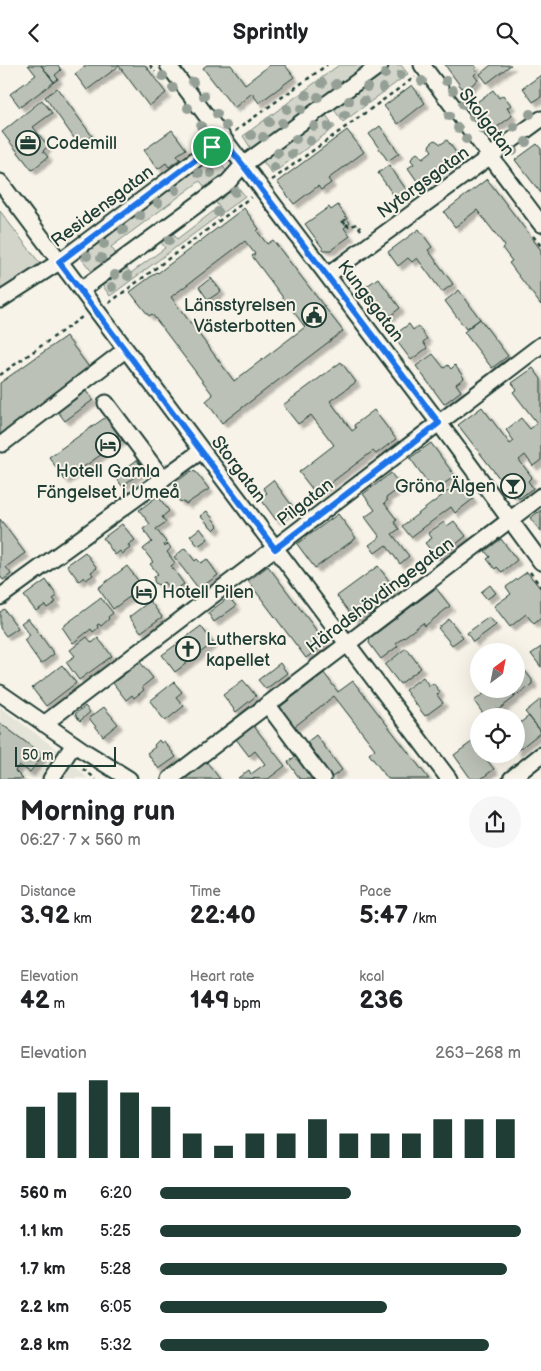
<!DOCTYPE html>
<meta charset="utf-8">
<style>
body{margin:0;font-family:"Balsamiq Sans",sans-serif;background:#f6f6f6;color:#202124;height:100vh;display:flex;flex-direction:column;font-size:19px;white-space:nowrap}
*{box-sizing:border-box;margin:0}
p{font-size:16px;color:#757577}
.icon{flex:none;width:28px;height:28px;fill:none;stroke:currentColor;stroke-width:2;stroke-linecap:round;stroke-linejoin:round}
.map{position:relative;height:714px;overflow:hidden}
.details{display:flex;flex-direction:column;background:#fff;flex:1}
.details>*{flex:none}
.needle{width:32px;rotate:32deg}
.controls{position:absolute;left:470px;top:578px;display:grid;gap:10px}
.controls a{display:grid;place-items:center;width:55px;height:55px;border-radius:50%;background:#fff;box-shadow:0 5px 20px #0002;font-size:25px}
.scale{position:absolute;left:15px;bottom:12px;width:101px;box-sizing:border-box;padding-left:5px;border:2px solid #1f3d34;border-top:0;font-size:14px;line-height:18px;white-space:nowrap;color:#1f3d34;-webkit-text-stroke:4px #f7f3e8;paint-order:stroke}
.pin{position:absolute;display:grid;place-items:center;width:42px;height:42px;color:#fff;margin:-21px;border:2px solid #fff;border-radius:50%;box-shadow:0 1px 5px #0007}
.round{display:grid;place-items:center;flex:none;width:52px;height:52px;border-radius:26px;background:#f6f6f6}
.head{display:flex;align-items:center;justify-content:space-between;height:85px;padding:0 20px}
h1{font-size:28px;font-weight:700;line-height:38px}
.metrics{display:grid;grid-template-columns:repeat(3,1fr);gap:8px;height:85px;padding:5px 20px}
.metrics div{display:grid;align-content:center}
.metrics b{font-size:25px;font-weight:700}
.metrics small{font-size:14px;font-weight:400}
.metrics p{font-size:14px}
.chart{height:140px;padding:10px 20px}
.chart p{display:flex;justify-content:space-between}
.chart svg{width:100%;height:90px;margin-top:5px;stroke:#1f3d34;stroke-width:6}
ul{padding:0 20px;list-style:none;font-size:16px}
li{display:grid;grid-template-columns:80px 60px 1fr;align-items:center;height:38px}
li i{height:12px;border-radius:6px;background:#1f3d34}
header{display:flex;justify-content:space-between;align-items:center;height:65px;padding:0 20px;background:#fff;font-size:22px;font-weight:700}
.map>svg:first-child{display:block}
.built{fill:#e5e4d9}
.green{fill:#d3d5ca;stroke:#79897f}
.building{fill:#bbc1b6;stroke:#1f3d34;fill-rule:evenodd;filter:url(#shadow)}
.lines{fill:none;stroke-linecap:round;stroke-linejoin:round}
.minor-casing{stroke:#1f3d34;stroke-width:19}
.path{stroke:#1f3d34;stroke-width:2.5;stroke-dasharray:4 4;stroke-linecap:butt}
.minor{stroke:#f7f3e8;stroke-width:15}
.tree{fill:#949f96}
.route-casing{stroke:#fff;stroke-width:10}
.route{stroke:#1a73e8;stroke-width:6}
.labels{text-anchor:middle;stroke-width:4;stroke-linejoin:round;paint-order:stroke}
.street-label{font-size:18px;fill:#1f3d34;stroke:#f7f3e8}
.poi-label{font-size:18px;fill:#1f3d34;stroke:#f7f3e8;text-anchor:start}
</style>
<header><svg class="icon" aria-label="back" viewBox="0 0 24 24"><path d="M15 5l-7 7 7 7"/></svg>Sprintly<svg class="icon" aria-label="search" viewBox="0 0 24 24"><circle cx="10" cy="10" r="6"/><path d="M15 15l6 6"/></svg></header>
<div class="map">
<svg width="541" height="714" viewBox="0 0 541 714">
<defs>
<filter id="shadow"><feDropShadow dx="4.5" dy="4.5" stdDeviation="1" flood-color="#0004"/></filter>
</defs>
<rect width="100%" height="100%" fill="#f7f3e8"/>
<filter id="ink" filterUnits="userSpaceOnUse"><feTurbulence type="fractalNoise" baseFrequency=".02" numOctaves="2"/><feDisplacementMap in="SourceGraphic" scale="10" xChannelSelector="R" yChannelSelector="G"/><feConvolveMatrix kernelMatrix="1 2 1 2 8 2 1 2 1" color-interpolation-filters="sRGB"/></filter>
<g filter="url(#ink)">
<!-- built -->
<path class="built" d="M 0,642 L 66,691 L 87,713 L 0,713 Z"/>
<!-- green -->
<path class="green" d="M 339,0 L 367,0 L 252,85 L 243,71 Z
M 392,0 L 401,0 L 408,9 L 343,57 L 333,43 Z
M 325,49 L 335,62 L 272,109 L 262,95 Z
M 213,87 L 229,110 L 208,126 L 200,116 L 111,182 L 117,190 L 93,208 L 77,188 Z
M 234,117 L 245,131 L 110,231 L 100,217 L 124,200 L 131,208 L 165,183 L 159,174 L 171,165 L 177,174 L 219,142 L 213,133 Z
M 0,146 L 45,205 L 0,235 Z"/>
<!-- building -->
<path class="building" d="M 28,0 L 41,0 L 54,17 L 20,42 L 10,29 L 36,10 Z
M 41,0 L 58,0 L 61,5 L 55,10 L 58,14 L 54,17 Z
M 87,0 L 145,0 L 166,28 L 149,41 L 119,1 L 87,25 L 75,9 Z
M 207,0 L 231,0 L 245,19 L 270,0 L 285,0 L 294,12 L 259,38 L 252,28 L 234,43 L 203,3 Z
M 445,0 L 475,0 L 476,2 L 475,4 L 477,7 L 474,10 L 478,15 L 464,26 Z
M 491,0 L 511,0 L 487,18 L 480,9 Z
M 541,10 L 541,32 L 533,37 L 523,23 Z
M 412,20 L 425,38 L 398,59 L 384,41 Z
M 57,23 L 92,71 L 79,80 L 45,32 Z
M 493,25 L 499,33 L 503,30 L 511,40 L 507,43 L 512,51 L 496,63 L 491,62 L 473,40 Z
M 42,35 L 52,48 L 33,62 L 48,81 L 43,86 L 48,92 L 32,105 L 2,67 Z
M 380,61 L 399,88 L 388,96 L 369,69 Z
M 172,65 L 186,84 L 177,90 L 180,94 L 169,102 L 166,98 L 158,104 L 144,85 Z
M 347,65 L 364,87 L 328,114 L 331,118 L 321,125 L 318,121 L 294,139 L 277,117 Z
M 435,75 L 441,79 L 447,75 L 459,92 L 420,120 L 408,103 L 414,99 L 411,95 L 412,92 L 417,88 L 423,93 L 432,86 L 429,82 L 430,79 Z
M 537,79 L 541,84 L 541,128 L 515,95 Z
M 389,100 L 408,127 L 397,135 L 378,108 Z
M 487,114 L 541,185 L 541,240 L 509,198 L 512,196 L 502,183 L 505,181 L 477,145 L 455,162 L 444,147 Z
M 338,140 L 350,158 L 344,163 L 350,171 L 331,185 L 324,185 L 305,159 L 329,142 L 331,145 Z
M 244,143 L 259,164 L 257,166 L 267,179 L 273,175 L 343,266 L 222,358 L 206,336 L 213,330 L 152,249 L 149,251 L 130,227 L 157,207 L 158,208 ZM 245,176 L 255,189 L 252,191 L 305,262 L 234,316 L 171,232 Z
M 419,164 L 432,182 L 428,185 L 453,219 L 442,227 L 417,193 L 412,197 L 408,193 L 398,201 L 388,187 Z
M 211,213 L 221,226 L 208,235 L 199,222 Z
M 378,213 L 400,243 L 382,257 L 360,226 Z
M 459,225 L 480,254 L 466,264 L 445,236 Z
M 480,254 L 508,291 L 492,303 L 464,267 Z
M 409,259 L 413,265 L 418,261 L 427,274 L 423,277 L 427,283 L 411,295 L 393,271 Z
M 66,271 L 91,305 L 0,374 L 0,318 Z
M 433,289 L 444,303 L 448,300 L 451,304 L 455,300 L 464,313 L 456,319 L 461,326 L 444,339 L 416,301 Z
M 341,297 L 356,317 L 330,336 L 352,366 L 356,363 L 354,360 L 374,345 L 396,374 L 376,389 L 373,386 L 316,429 L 299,407 L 334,380 L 311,350 L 298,359 L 283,340 Z
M 533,303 L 541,314 L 541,395 L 533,401 L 525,390 L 519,395 L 532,412 L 528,416 L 533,423 L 520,433 L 514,432 L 458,360 L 482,342 L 510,379 L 514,376 L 506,365 L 521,353 L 530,364 L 537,358 L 513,327 L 517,324 L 512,318 Z
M 86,326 L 93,335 L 65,356 L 58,347 Z
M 106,352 L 122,375 L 65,415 L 49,392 Z
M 431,378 L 455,411 L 434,426 L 410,393 Z
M 137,395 L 144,405 L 122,421 L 115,411 Z
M 191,406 L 196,407 L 209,424 L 186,439 L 184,437 L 179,436 L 176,432 L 178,427 L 174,423 L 177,421 L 175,418 Z
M 391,408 L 401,422 L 386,433 L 388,435 L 384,438 L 397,455 L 394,457 L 399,464 L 392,469 L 409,491 L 400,499 L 386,480 L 375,488 L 369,480 L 380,472 L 365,452 L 375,445 L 363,429 Z
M 273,415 L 293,442 L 276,455 L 260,433 L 267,428 L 263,423 Z
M 460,417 L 473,434 L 455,448 L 451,442 L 411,472 L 402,461 Z
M 158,431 L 169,446 L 162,452 L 166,457 L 156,464 L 166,477 L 164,479 L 165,482 L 168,479 L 171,483 L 167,487 L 175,498 L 171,501 L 184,519 L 172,527 L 164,517 L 160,520 L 156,519 L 154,516 L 154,512 L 158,509 L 150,499 L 153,497 L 143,484 L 152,477 L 143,464 L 150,459 L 139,445 Z
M 541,445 L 541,467 L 530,453 Z
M 207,446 L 218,461 L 214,465 L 200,451 Z
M 338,449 L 356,473 L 315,503 L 297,479 Z
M 0,454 L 25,488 L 6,502 L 11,509 L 3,515 L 0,511 Z
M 454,456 L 466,471 L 438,494 L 425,478 L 432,473 L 428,468 L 444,457 L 447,461 Z
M 122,459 L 135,475 L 128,480 L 130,483 L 122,489 L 120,486 L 115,490 L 103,473 Z
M 200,463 L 208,474 L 198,481 L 190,471 Z
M 501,474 L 517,495 L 502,507 L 497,502 L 495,504 L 487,494 L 490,492 L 485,486 Z
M 185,483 L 195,496 L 197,494 L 201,498 L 207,494 L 218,510 L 199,524 L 174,492 Z
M 85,487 L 97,503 L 91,507 L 93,510 L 86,515 L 84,512 L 79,516 L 67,500 Z
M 127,501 L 143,522 L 113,544 L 98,523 Z
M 268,501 L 326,578 L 306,593 L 248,516 Z
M 378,501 L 396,525 L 355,555 L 337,531 Z
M 527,507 L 541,524 L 541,553 L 534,559 L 526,549 L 510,562 L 494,541 L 511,529 L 506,522 Z
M 46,515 L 57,531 L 53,534 L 56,537 L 47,543 L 45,540 L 36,546 L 24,531 Z
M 490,520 L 496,528 L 487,534 L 481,527 Z
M 436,523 L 450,541 L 425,561 L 423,558 L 396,578 L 398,581 L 381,594 L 369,578 L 370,573 Z
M 229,532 L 236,541 L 214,557 L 208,548 Z
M 101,533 L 113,548 L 108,552 L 109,554 L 101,561 L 99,559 L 97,560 L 98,563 L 93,567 L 91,564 L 73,578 L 62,562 Z
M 150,536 L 162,552 L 141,567 L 129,552 Z
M 4,544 L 18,563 L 6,571 L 0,563 L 0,547 Z
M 489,552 L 496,560 L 473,577 L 467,568 Z
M 28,553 L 54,589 L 41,599 L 24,575 L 30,570 L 21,558 Z
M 449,554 L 463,572 L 452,580 L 438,563 Z
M 201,561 L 213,578 L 175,607 L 162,590 Z
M 87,572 L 92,578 L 98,573 L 112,591 L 79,615 L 66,597 L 75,591 L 70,585 Z
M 541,582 L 541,602 L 531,589 Z
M 406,583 L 421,603 L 400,619 L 385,600 Z
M 140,597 L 153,613 L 142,622 L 144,625 L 134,633 L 132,630 L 126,635 L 113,618 Z
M 280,598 L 287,608 L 266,624 L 258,615 Z
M 62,600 L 76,618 L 46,641 L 32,623 Z
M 519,602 L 523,603 L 532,615 L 532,619 L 515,631 L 510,624 L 516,624 L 516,603 Z
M 324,608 L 338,627 L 353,616 L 429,714 L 388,714 L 369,689 L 375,684 L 334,631 L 294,662 L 280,642 Z
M 423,612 L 429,621 L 433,618 L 440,627 L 437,630 L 443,638 L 425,651 L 405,625 Z
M 243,615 L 256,631 L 236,647 L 223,630 Z
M 174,617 L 182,627 L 176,632 L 184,641 L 165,656 L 150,636 Z
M 490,624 L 509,624 L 515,632 L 498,645 L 497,644 L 485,651 L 474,636 Z
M 541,634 L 541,666 L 525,647 Z
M 85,641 L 90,647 L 80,656 L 75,649 Z
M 104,642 L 118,659 L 103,671 L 89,653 Z
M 529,651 L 541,667 L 516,687 L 516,661 Z
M 0,658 L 43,690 L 30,707 L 19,700 L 15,706 L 23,714 L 0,714 Z
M 253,660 L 285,701 L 268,714 L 238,713 L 249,705 L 251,709 L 265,699 L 255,686 L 249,691 L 236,674 Z
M 316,670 L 342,705 L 332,712 L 307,677 Z
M 159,675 L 161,678 L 164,676 L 176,692 L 159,704 L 147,688 L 155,682 L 154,680 Z
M 473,676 L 479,684 L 479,689 L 482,689 L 494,704 L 481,714 L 471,714 L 454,690 Z
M 297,690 L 314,714 L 300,714 L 288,697 Z
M 206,696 L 220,714 L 185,714 L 185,713 Z"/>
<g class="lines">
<defs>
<path id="minor" d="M 168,0 L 439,358 L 541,497
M 422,0 L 541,159
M 0,117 L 449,714
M 328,210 L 541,54
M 81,225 L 228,117 L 243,100 L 380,0
M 0,235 L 59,197 L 223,74
M 106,338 L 163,414
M 2,379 L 125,285
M 0,532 L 201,386
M 0,628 L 84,686 L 129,714
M 267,639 L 323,714
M 44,659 L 541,280
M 51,714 L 74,679
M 170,714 L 541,431
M 511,714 L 541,690"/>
</defs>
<!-- minor casing -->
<use href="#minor" class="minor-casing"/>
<!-- path -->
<path class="path" d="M 150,0 L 155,7
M 235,66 L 327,0
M 272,115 L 415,12
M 342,156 L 346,159 L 345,154
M 346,159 L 349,162 L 357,159 L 363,168
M 533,171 L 541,181
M 109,238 L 251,132
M 0,310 L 85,250
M 530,507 L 541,522
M 83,704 L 96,714"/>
<!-- minor -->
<use href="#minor" class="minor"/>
</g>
<!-- trees -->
<g class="tree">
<circle cx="385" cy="9" r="5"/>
<circle cx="401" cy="10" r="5"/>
<circle cx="163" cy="11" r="5"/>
<circle cx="422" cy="16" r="5"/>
<circle cx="446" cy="16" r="5"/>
<circle cx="193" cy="17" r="5"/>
<circle cx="322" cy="18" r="5"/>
<circle cx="336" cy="19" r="5"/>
<circle cx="367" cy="22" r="5"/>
<circle cx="173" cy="23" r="5"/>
<circle cx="383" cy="23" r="5"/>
<circle cx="453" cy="25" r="5"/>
<circle cx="306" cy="30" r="5"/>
<circle cx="204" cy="31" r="5"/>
<circle cx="318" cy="32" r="5"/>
<circle cx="349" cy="36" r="5"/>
<circle cx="364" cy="36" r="5"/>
<circle cx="463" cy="39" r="5"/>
<circle cx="188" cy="43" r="5"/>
<circle cx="287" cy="44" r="5"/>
<circle cx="301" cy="44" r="5"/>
<circle cx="217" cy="49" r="5"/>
<circle cx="530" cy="49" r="5"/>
<circle cx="345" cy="50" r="5"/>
<circle cx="449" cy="51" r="5"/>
<circle cx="473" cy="52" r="5"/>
<circle cx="269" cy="57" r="5"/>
<circle cx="282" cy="58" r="5"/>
<circle cx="201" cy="61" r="5"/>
<circle cx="226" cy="61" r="5"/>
<circle cx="314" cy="61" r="5"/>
<circle cx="328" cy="62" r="5"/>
<circle cx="514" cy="62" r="5"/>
<circle cx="458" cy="63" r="5"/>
<circle cx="483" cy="65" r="5"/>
<circle cx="251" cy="70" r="5"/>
<circle cx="501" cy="71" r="5"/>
<circle cx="263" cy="72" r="5"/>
<circle cx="296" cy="74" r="5"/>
<circle cx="466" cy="74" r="5"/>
<circle cx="310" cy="76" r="5"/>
<circle cx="526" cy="77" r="5"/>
<circle cx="513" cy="86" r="5"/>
<circle cx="278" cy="88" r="5"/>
<circle cx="292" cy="89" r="5"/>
<circle cx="212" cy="98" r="5"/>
<circle cx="274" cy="102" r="5"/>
<circle cx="199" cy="108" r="5"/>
<circle cx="211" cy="108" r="5"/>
<circle cx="176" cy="125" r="5"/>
<circle cx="235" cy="127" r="5"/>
<circle cx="158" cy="138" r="5"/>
<circle cx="218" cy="147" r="5"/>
<circle cx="140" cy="151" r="5"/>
<circle cx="123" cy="165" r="5"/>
<circle cx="169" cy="175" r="5"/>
<circle cx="104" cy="179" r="5"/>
<circle cx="87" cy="191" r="5"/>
<circle cx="101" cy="193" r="5"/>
<circle cx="115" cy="210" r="5"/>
<circle cx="128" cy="211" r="5"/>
<circle cx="112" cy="222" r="5"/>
</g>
</g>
<g class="lines" filter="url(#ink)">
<defs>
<path id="route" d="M 223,74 L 439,358 L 275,484 L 59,197 Z"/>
</defs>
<!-- route casing -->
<use href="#route" class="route-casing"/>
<!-- route -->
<use href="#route" class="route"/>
</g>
<!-- icons -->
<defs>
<symbol id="office-ring" viewBox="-11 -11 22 22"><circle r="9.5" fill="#f7f3e8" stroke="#1f3d34" stroke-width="1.5"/><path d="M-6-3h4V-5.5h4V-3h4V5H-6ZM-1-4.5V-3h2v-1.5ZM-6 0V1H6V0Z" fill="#1f3d34"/></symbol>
<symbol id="civic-ring" viewBox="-11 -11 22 22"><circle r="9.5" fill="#f7f3e8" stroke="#1f3d34" stroke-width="1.5"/><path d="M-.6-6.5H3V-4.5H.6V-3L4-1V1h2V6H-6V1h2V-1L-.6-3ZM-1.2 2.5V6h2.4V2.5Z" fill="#1f3d34"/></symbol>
<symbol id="hotel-ring" viewBox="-11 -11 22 22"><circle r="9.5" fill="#f7f3e8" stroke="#1f3d34" stroke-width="1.5"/><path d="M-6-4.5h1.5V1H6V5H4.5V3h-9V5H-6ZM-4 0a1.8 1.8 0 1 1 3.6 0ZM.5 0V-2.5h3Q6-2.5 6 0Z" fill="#1f3d34"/></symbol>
<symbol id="bar-ring" viewBox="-11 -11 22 22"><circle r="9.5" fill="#f7f3e8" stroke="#1f3d34" stroke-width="1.5"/><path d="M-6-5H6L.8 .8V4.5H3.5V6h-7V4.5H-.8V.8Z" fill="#1f3d34"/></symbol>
<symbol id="church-ring" viewBox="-11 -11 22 22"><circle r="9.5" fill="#f7f3e8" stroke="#1f3d34" stroke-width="1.5"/><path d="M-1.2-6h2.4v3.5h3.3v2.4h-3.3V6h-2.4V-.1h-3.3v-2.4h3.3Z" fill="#1f3d34"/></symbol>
</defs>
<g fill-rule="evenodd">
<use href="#office-ring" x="14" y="64" width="28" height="28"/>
<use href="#civic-ring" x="300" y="236" width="28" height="28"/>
<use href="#hotel-ring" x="94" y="366" width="28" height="28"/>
<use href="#bar-ring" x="499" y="407" width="28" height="28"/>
<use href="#hotel-ring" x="130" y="513" width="28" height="28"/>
<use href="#church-ring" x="174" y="570" width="28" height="28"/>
</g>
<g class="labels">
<!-- street labels -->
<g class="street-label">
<text transform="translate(487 57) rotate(53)" y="6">Skolgatan</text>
<text transform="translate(423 117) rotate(-36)" y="6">Nytorgsgatan</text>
<text transform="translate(102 141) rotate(-37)" y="6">Residensgatan</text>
<text transform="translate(371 236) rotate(53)" y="6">Kungsgatan</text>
<text transform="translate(239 404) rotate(53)" y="6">Storgatan</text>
<text transform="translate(305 437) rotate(-38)" y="6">Pilgatan</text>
<text transform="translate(380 530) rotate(-37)" y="6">Häradshövdingegatan</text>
</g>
<!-- poi labels -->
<g class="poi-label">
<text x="46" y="84">Codemill</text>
<text x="296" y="246" text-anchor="end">Länsstyrelsen<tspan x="296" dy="21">Västerbotten</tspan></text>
<text x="108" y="412" text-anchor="middle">Hotell Gamla<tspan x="108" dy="21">Fängelset i Umeå</tspan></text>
<text x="496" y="427" text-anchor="end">Gröna Älgen</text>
<text x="162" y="533">Hotell Pilen</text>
<text x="206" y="580">Lutherska<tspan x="206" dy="21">kapellet</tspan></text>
</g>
</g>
</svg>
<div class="controls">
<a><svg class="needle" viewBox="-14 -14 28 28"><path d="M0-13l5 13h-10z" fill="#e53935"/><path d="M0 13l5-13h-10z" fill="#757577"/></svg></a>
<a><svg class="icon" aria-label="locate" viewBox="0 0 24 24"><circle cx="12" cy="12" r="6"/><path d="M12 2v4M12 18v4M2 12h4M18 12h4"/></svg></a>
</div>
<div class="scale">50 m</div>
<div class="pin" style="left:212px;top:82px;background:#1e9e55"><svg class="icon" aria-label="arrive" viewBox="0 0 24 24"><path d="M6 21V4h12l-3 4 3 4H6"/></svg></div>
</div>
<section class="details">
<div class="head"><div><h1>Morning run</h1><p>06:27 · 7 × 560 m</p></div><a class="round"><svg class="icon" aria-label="share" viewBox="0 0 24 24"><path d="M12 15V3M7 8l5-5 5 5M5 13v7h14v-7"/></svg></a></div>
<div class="metrics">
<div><p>Distance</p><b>3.92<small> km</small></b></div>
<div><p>Time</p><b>22:40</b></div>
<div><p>Pace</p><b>5:47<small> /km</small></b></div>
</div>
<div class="metrics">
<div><p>Elevation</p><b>42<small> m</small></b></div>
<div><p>Heart rate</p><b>149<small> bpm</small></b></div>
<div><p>kcal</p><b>236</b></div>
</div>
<div class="chart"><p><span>Elevation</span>263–268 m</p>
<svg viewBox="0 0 160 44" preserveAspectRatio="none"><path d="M5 44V19M15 44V12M25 44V6M35 44V12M45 44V19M55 44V32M65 44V38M75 44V32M85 44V32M95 44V25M105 44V32M115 44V32M125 44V32M135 44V25M145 44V25M155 44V25"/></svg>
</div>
<ul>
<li><b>560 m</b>6:20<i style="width:53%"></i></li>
<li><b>1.1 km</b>5:25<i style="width:100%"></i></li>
<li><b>1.7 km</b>5:28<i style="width:96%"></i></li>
<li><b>2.2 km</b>6:05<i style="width:63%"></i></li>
<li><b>2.8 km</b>5:32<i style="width:91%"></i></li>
</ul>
</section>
